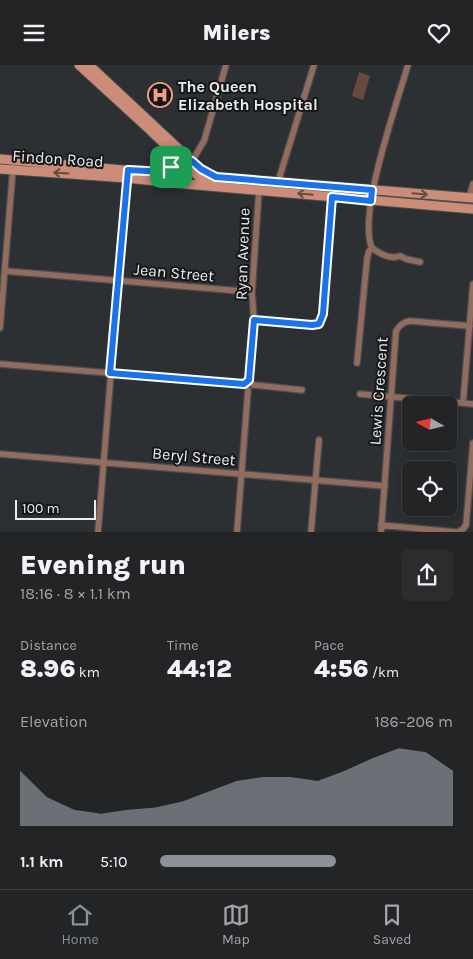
<!DOCTYPE html>
<meta charset="utf-8">
<style>
body{margin:0;font-family:Karla,sans-serif;background:#2a2c2e;color:#f1f3f6;height:100vh;display:flex;flex-direction:column;font-size:19px;white-space:nowrap}
*{box-sizing:border-box;margin:0}
p{font-size:16px;color:#a2a4a7}
.icon{flex:none;width:28px;height:28px;fill:none;stroke:currentColor;stroke-width:2;stroke-linecap:round;stroke-linejoin:round}
.map{position:relative;height:467px;overflow:hidden}
.drawer{display:flex;flex-direction:column;background:#222426;flex:1}
.drawer>*{flex:none}
.needle{width:32px;rotate:278deg}
.controls{position:absolute;left:402px;top:331px;display:grid;gap:10px}
.controls a{display:grid;place-items:center;width:55px;height:55px;border-radius:8px;background:#222426;box-shadow:0 2px 12px #0003,0 0 0 1px #3f4143;font-size:25px}
.scale{position:absolute;left:15px;bottom:12px;width:81px;box-sizing:border-box;padding-left:5px;border:2px solid #eaecee;border-top:0;font-size:14px;line-height:18px;white-space:nowrap;color:#eaecee;-webkit-text-stroke:4px #161719;paint-order:stroke}
.pin{position:absolute;display:grid;place-items:center;width:42px;height:42px;color:#fff;margin:-21px;border-radius:10px;box-shadow:0 2px 8px #0006}
.round{display:grid;place-items:center;flex:none;width:52px;height:52px;border-radius:8px;background:#2a2c2e}
.summary{display:flex;align-items:center;justify-content:space-between;height:85px;padding:0 20px}
h1{font-size:28px;font-weight:800;line-height:38px}
.stats{display:grid;grid-template-columns:repeat(3,1fr);gap:8px;height:85px;padding:5px 20px}
.stats div{display:grid;align-content:center}
.stats b{font-size:25px;font-weight:800}
.stats small{font-size:14px;font-weight:400}
.stats p{font-size:14px}
.chart{height:140px;padding:10px 20px}
.chart p{display:flex;justify-content:space-between}
.chart svg{width:100%;height:90px;margin-top:5px;fill:#8c9099;opacity:.7}
ul{padding:0 20px;list-style:none;font-size:16px}
li{display:grid;grid-template-columns:80px 60px 1fr;align-items:center;height:38px}
li i{height:12px;border-radius:6px;background:#8c9099}
header{display:flex;justify-content:space-between;align-items:center;height:65px;padding:0 20px;background:#222426;font-size:22px;font-weight:800}
.menu{display:flex;justify-content:space-around;align-items:center;height:70px;border-top:1px solid #3f4143;background:#222426;font-size:14px;color:#a2a4a7}
.menu a{display:grid;justify-items:center;gap:2px}
.menu .selected{color:#8c9099}
.map>svg:first-child{display:block}
.green{fill:#69493e}
.lines{fill:none;stroke-linecap:round;stroke-linejoin:round}
.minor-casing{stroke:#4b4e51;stroke-width:8}
.secondary-casing{stroke:#4b4e51;stroke-width:11}
.minor{stroke:#936c5e;stroke-width:5.5}
.secondary{stroke:#cb8d77;stroke-width:9}
.oneway{stroke:#674c43}
.route-casing{stroke:#fff;stroke-width:10}
.route{stroke:#1a73e8;stroke-width:6}
.labels{text-anchor:middle;stroke-width:4;stroke-linejoin:round;paint-order:stroke}
.poi-label{font-size:16px;font-weight:bold;fill:#eaecee;stroke:#161719;text-anchor:start}
.street-label{font-size:16px;fill:#eaecee;stroke:#161719}
</style>
<header><svg class="icon" aria-label="menu" viewBox="0 0 24 24"><path d="M4 6h16M4 12h16M4 18h16"/></svg>Milers<svg class="icon" aria-label="heart" viewBox="0 0 24 24"><path d="M12 20l-8-8c-3-5 5-10 8-4 3-6 11-1 8 4z"/></svg></header>
<div class="map">
<svg width="473" height="467" viewBox="0 0 473 467">
<rect width="100%" height="100%" fill="#2d3033"/>
<!-- green -->
<path class="green" d="M 359,7 L 370,11 L 363,35 L 352,31 Z"/>
<g class="lines">
<defs>
<path id="minor" d="M 192,96 L 204,76 L 226,0
M 277,126 L 278,117 L 314,0
M 469,133 L 473,119
M 372,183 C 357,150 397,38 408,0
M 372,183 C 380,189 390,195 400,191 L 406,194 L 420,197
M 5,206 L 252,227
M 254,255 L 312,260 L 319,259 L 323,249 L 332,130
M 0,263 L 13,103
M 357,298 L 367,194 L 369,186 L 372,183
M 0,299 L 244,319
M 249,315 L 254,255 L 252,227 L 259,125
M 253,320 L 302,325
M 360,329 L 473,339
M 463,338 L 473,219
M 0,389 L 385,421
M 381,460 L 455,467
M 98,467 L 127,110
M 237,467 L 248,325
M 311,467 L 319,375
M 381,467 L 396,266 C 400,260 403,257 410,256 L 470,261
M 458,467 L 463,464 L 466,460 L 473,378"/>
<path id="secondary" d="M 79,0 L 150,65 L 200,113 L 214,120
M 89,0 L 196,100 L 208,109 L 216,112 L 473,133
M 0,94 L 156,108 L 176,105 L 192,96
M 0,104 L 127,113 L 174,118 L 473,144
M 165,117 L 184,109 L 195,101"/>
</defs>
<!-- minor casing -->
<use href="#minor" class="minor-casing"/>
<!-- secondary casing -->
<use href="#secondary" class="secondary-casing"/>
<!-- minor -->
<use href="#minor" class="minor"/>
<!-- secondary -->
<use href="#secondary" class="secondary"/>
</g>
<!-- one-way arrows -->
<defs><path id="oneway-shaft" d="M-6 0H5M1.5-3L5.5 0L1.5 3" fill="none" stroke-width="1.6" stroke-linecap="round" stroke-linejoin="round" transform="scale(1.25)"/></defs>
<g class="oneway">
<use href="#oneway-shaft" transform="translate(61 108) rotate(-176)"/>
<use href="#oneway-shaft" transform="translate(305 129) rotate(-174)"/>
<use href="#oneway-shaft" transform="translate(420 129) rotate(5)"/>
</g>
<g class="lines">
<defs>
<path id="route" d="M 177,90 L 187,100 L 192,96 L 201,104 L 216,112 L 372,125 L 371,136 L 332,132 L 323,249 L 319,259 L 312,260 L 254,255 L 249,315 L 244,319 L 110,308 L 128,105 L 166,107 L 175,98 Z"/>
</defs>
<!-- route casing -->
<use href="#route" class="route-casing"/>
<!-- route -->
<use href="#route" class="route"/>
</g>
<!-- icons -->
<defs>
<symbol id="hospital-ring" viewBox="-11 -11 22 22"><circle r="9.5" fill="#161719" stroke="#f39f82" stroke-width="1.5"/><path d="M-5-5h3v3.5h4V-5h3V5h-3V1.5h-4V5h-3Z" fill="#f39f82"/></symbol>
</defs>
<g fill-rule="evenodd">
<use href="#hospital-ring" x="146" y="16" width="28" height="28"/>
</g>
<g class="labels">
<!-- poi labels -->
<g class="poi-label">
<text x="178" y="27">The Queen<tspan x="178" dy="18">Elizabeth Hospital</tspan></text>
</g>
<!-- street labels -->
<g class="street-label">
<text transform="translate(58 93) rotate(4)" y="6">Findon Road</text>
<text transform="translate(242 189) rotate(-88)" y="6">Ryan Avenue</text>
<text transform="translate(174 207) rotate(5)" y="6">Jean Street</text>
<text transform="translate(378 326) rotate(-86)" y="6">Lewis Crescent</text>
<text transform="translate(194 391) rotate(5)" y="6">Beryl Street</text>
</g>
</g>
</svg>
<div class="controls">
<a><svg class="needle" viewBox="-14 -14 28 28"><path d="M0-13l5 13h-10z" fill="#e53935"/><path d="M0 13l5-13h-10z" fill="#a2a4a7"/></svg></a>
<a><svg class="icon" aria-label="locate" viewBox="0 0 24 24"><circle cx="12" cy="12" r="6"/><path d="M12 2v4M12 18v4M2 12h4M18 12h4"/></svg></a>
</div>
<div class="scale">100 m</div>
<div class="pin" style="left:171px;top:102px;background:#1e9e55"><svg class="icon" aria-label="arrive" viewBox="0 0 24 24"><path d="M6 21V4h12l-3 4 3 4H6"/></svg></div>
</div>
<section class="drawer">
<div class="summary"><div><h1>Evening run</h1><p>18:16 · 8 × 1.1 km</p></div><a class="round"><svg class="icon" aria-label="share" viewBox="0 0 24 24"><path d="M12 15V3M7 8l5-5 5 5M5 13v7h14v-7"/></svg></a></div>
<div class="stats">
<div><p>Distance</p><b>8.96<small> km</small></b></div>
<div><p>Time</p><b>44:12</b></div>
<div><p>Pace</p><b>4:56<small> /km</small></b></div>
</div>
<div class="chart"><p><span>Elevation</span>186–206 m</p>
<svg viewBox="0 0 160 44" preserveAspectRatio="none"><path d="M0 44V17L10 30L20 36L30 38L40 36L50 35L60 32L70 27L80 22L90 20L100 20L110 22L120 17L130 11L140 6L150 8L160 17V44z"/></svg>
</div>
<ul>
<li><b>1.1 km</b>5:10<i style="width:60%"></i></li>
</ul>
</section>
<nav class="menu">
<a class="selected"><svg class="icon" aria-label="home" viewBox="0 0 24 24"><path d="M3 11l9-7 9 7M6 9v11h12V9"/></svg>Home</a>
<a><svg class="icon" aria-label="map" viewBox="0 0 24 24"><path d="M3 6l6-2 6 2 6-2v14l-6 2-6-2-6 2zM9 4v14M15 6v14"/></svg>Map</a>
<a><svg class="icon" aria-label="saved" viewBox="0 0 24 24"><path d="M7 4h10v16l-5-4-5 4z"/></svg>Saved</a>
</nav>
